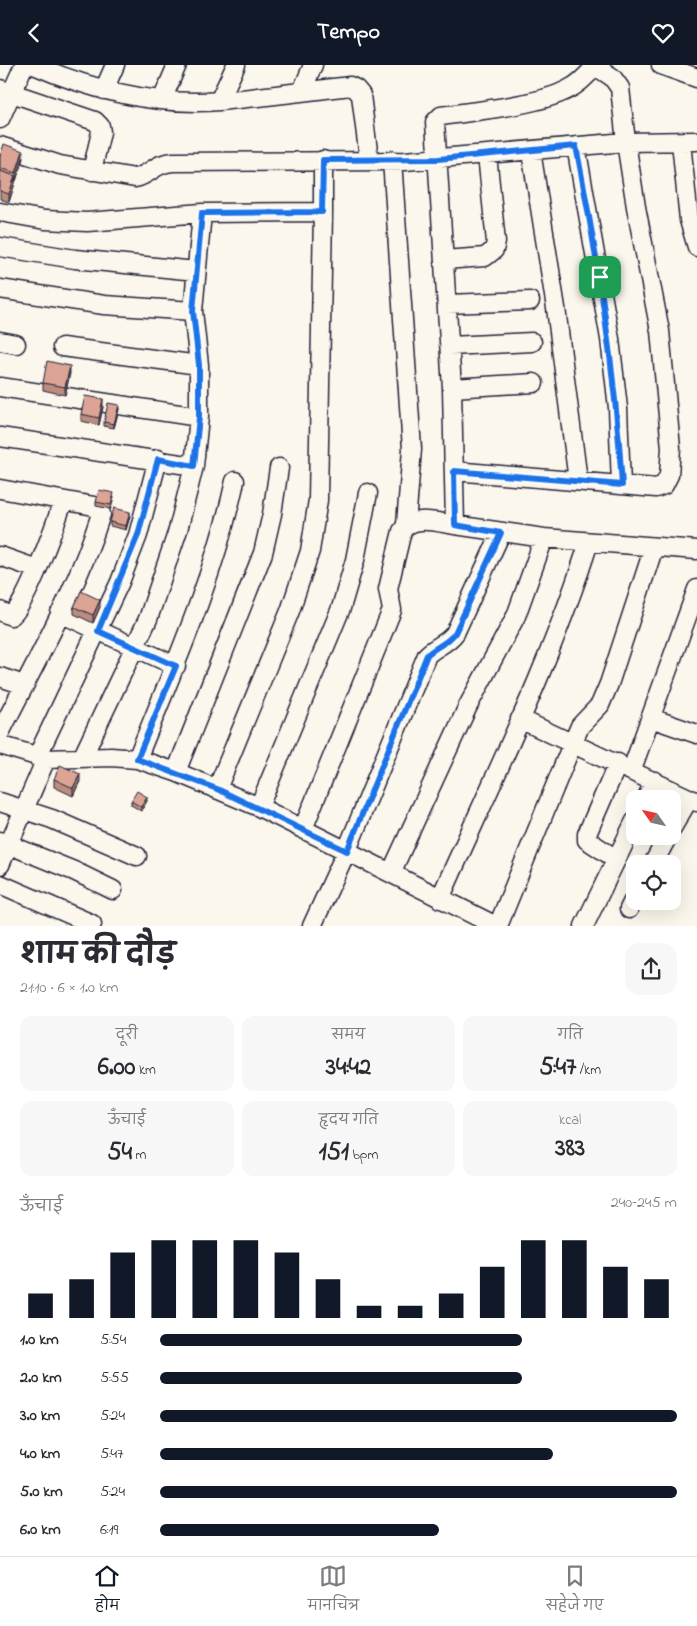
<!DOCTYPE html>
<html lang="hi">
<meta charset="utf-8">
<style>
body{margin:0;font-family:"Indie Flower","Playpen Sans Deva",sans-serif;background:#f7f7f7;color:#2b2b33;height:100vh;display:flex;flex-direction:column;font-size:19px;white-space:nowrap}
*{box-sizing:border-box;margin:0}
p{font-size:16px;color:#7c7c81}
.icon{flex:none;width:28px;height:28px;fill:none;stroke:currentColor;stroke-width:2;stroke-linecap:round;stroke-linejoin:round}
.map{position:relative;height:861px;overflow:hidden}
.panel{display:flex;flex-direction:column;background:#fff;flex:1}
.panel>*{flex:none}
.needle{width:32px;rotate:304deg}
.controls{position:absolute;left:626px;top:725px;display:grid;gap:10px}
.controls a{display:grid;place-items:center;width:55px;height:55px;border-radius:10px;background:#fff;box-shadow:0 5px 20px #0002;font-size:25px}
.pin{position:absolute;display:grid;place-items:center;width:42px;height:42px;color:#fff;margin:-21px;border-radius:10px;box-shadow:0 2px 8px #0006}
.round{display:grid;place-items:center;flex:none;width:52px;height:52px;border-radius:15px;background:#f7f7f7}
.summary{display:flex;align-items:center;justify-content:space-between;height:85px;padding:0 20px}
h1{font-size:28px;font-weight:700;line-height:38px}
.stats{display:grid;grid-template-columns:repeat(3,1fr);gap:8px;height:85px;padding:5px 20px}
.stats div{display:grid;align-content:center;border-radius:12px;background:#f7f7f7;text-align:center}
.stats b{font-size:25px;font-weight:700}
.stats small{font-size:14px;font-weight:400}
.stats p{font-size:14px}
.chart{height:140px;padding:10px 20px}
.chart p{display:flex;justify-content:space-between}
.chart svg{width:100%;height:90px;margin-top:5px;stroke:#111827;stroke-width:6}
ul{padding:0 20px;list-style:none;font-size:16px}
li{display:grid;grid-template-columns:80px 60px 1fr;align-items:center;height:38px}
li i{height:12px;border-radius:6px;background:#111827}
header{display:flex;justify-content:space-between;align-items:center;height:65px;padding:0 20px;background:#111827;color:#fff;font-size:22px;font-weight:700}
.menu{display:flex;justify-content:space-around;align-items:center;height:70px;border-top:1px solid #e1e1e2;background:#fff;font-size:14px;color:#7c7c81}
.menu a{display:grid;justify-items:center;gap:2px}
.menu .selected{color:#111827}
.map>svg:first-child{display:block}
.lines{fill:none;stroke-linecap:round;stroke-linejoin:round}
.minor-casing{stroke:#22223b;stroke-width:21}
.minor{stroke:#fbf7ec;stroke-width:18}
.wall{fill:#bc8d7f;stroke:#22223b}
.shaded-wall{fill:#997368;stroke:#22223b}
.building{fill:#dba494;stroke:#22223b}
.route-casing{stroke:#fff;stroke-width:10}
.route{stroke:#1a73e8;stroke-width:6}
</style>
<header><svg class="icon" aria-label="back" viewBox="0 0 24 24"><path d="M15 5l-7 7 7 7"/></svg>Tempo<svg class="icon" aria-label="heart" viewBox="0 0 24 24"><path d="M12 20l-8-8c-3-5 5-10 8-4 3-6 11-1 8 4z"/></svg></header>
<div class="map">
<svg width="697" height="861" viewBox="0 0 697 861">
<rect width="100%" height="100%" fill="#fbf7ec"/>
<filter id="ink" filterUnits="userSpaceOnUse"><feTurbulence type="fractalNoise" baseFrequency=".02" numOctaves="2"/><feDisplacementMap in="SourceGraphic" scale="10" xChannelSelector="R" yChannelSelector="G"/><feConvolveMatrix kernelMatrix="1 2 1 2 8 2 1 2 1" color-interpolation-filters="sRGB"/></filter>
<g filter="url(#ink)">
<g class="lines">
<defs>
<path id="minor" d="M 34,0 C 92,25 157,41 220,36 C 263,32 307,26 350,21 L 356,24 L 361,30 L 369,94
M 596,0 C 588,10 578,20 567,25 C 538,40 475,46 441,51 L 435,57 L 452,323 L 455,460 L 544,473 L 697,485
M 661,0 L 697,13
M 0,24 L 95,56 L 100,61 L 101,67 L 92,106
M 104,25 L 115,0
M 302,26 L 313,0
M 162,35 L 177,0
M 219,36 L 236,0
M 0,54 L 24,0
M 681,77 L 689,155 L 697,182
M 0,81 L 60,100 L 135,113 C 150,110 155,98 173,97 L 405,96 L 626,77 L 697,76
M 576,81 L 610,274 L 618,343 L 621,420
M 531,86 L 556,243 L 578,416
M 392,95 L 412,384 L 406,459
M 0,147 L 45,155 L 87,157 L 202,148 L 323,147 L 323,95
M 0,182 L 75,194 L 196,206
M 444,195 L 485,192 L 494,185 L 496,177 L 487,90
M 0,224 L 104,240 L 193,246
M 447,239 L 530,236
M 0,276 L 16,279
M 450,281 L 532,277
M 62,282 L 199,300
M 0,322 L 199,352
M 452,323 L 534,318
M 0,372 L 194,401
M 454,406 L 656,423 L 664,420 L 669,410 L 671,383 L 660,266 L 636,142 L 626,77 L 620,23 L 612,12 L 595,1
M 0,424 L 94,441 L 101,449 C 77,525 36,596 0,668
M 0,491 L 37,504
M 0,546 L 11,551 C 25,544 57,455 63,436
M 60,548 L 176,601
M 0,612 L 24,620
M 651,653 L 697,669
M 520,654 L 697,737
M 0,680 L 46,694 L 111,692 L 137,694 L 176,707 L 259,742 L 496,861
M 37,692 L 120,517 L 138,470 L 158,394
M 82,693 L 148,554 L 178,465 L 194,401 L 199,352 L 199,300 L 193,246 L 202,148
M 137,694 C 174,602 214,513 235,416
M 632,704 L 697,524
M 176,707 L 263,488 L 272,449 L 279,403
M 217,724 L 290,546 L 310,486 L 318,435 L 323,147
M 646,734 L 655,716
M 0,737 L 52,754 L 137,791
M 259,742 L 341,543 L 355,495 L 368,428
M 672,763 L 689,734
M 303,764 L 392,545 L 388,524 L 402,466 C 412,449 439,458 455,460
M 0,776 L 74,806 L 113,825
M 616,794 L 587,775 L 587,769 L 618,698
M 653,799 L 668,771
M 0,800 L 46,694
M 391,808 L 468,641 L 516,551 L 544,473
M 0,819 L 92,859
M 440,834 C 492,716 550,600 589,477
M 629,844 L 635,832
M 312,861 L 347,785 L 427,590 C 436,581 447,579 455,568 L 501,468
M 498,861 L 573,677 L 580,661 L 600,640 L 609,619 L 654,482
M 584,861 L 635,756"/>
</defs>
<!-- minor casing -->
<use href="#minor" class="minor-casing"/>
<!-- minor -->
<use href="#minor" class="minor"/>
</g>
<!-- wall -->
<path class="wall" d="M 0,91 L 23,93 L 16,116 L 15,115 L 15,118 L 9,137 L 0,134 Z
M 70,308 L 65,330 L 43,325 L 43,318 Z
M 103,342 L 99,360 L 81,356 L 81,349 Z
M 119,344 L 114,363 L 104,361 L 104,357 Z
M 114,432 L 111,444 L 96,441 L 96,437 Z
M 130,451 L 126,465 L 110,461 L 110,457 Z
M 74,542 L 100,542 L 93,558 L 74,549 Z
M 54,714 L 80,716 L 73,731 L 54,722 Z
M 131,736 L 147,736 L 141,746 L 131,740 Z"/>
<!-- shaded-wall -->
<path class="shaded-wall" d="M 23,86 L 23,93 L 16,116 L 16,108 Z
M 15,111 L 15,118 L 9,137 L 9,129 Z
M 70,301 L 70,308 L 65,330 L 65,322 Z
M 103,334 L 103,342 L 99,360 L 99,353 Z
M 119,340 L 119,344 L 114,363 L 114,359 Z
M 130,447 L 130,451 L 126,465 L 126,461 Z
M 100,535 L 100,542 L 93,558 L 93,550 Z
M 80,709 L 80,716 L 73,731 L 73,723 Z
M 147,732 L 147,736 L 141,746 L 141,742 Z"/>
<!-- building -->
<path class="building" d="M 4,79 L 23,86 L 16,108 L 0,103 L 0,91 Z
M 0,106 L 15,111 L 9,129 L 0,126 Z
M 47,296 L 70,301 L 65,322 L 43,318 Z
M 85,331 L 103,334 L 99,353 L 81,349 Z
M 108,338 L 119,340 L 114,359 L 104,357 Z
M 99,425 L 114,428 L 111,440 L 96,437 Z
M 114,443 L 130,447 L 126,461 L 110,457 Z
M 81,526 L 100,535 L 93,550 L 74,542 Z
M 60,700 L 80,709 L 73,723 L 54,714 Z
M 137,726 L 147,732 L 141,742 L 131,736 Z"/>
</g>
<g class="lines" filter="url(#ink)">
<defs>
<path id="route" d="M 576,81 C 598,195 615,304 622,420 L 454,406 L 455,460 L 501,468 L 455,568 C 447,579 436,581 427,590 L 347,786 L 217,724 L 137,694 L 176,601 L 98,566 L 138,470 L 158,394 L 194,401 L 199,352 L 199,300 L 193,246 L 202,148 L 322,147 L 323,95 L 438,94 Z"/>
</defs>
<!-- route casing -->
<use href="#route" class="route-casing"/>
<!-- route -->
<use href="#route" class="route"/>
</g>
</svg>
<div class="controls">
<a><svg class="needle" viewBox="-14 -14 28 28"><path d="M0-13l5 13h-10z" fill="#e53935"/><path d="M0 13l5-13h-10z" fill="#7c7c81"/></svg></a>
<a><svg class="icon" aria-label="locate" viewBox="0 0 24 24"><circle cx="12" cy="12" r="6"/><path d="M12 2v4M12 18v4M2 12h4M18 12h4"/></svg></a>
</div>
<div class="pin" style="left:600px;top:212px;background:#1e9e55"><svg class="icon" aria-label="arrive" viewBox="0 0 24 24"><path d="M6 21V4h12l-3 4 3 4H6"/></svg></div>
</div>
<section class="panel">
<div class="summary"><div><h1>शाम की दौड़</h1><p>21:10 · 6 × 1.0 km</p></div><a class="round"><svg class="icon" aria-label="share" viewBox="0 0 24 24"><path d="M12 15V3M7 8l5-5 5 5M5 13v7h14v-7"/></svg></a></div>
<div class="stats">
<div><p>दूरी</p><b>6.00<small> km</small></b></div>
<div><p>समय</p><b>34:42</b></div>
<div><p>गति</p><b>5:47<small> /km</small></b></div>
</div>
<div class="stats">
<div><p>ऊँचाई</p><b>54<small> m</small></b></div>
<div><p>हृदय गति</p><b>151<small> bpm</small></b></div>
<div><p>kcal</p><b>383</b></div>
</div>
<div class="chart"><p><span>ऊँचाई</span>240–245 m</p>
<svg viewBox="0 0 160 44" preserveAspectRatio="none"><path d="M5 44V32M15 44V25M25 44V12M35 44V6M45 44V6M55 44V6M65 44V12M75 44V25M85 44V38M95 44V38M105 44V32M115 44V19M125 44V6M135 44V6M145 44V19M155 44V25"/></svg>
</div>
<ul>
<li><b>1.0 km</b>5:54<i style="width:70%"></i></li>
<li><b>2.0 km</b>5:55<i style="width:70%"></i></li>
<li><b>3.0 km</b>5:24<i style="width:100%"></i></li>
<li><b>4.0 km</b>5:47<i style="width:76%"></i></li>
<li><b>5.0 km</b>5:24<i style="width:100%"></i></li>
<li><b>6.0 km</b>6:19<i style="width:54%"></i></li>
</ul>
</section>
<nav class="menu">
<a class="selected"><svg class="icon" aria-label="home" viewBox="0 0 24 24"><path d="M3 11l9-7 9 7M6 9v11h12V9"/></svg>होम</a>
<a><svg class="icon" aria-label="map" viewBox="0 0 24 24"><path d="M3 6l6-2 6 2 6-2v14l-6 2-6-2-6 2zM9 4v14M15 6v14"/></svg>मानचित्र</a>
<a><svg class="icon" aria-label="saved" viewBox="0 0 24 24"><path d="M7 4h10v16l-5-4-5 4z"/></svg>सहेजे गए</a>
</nav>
